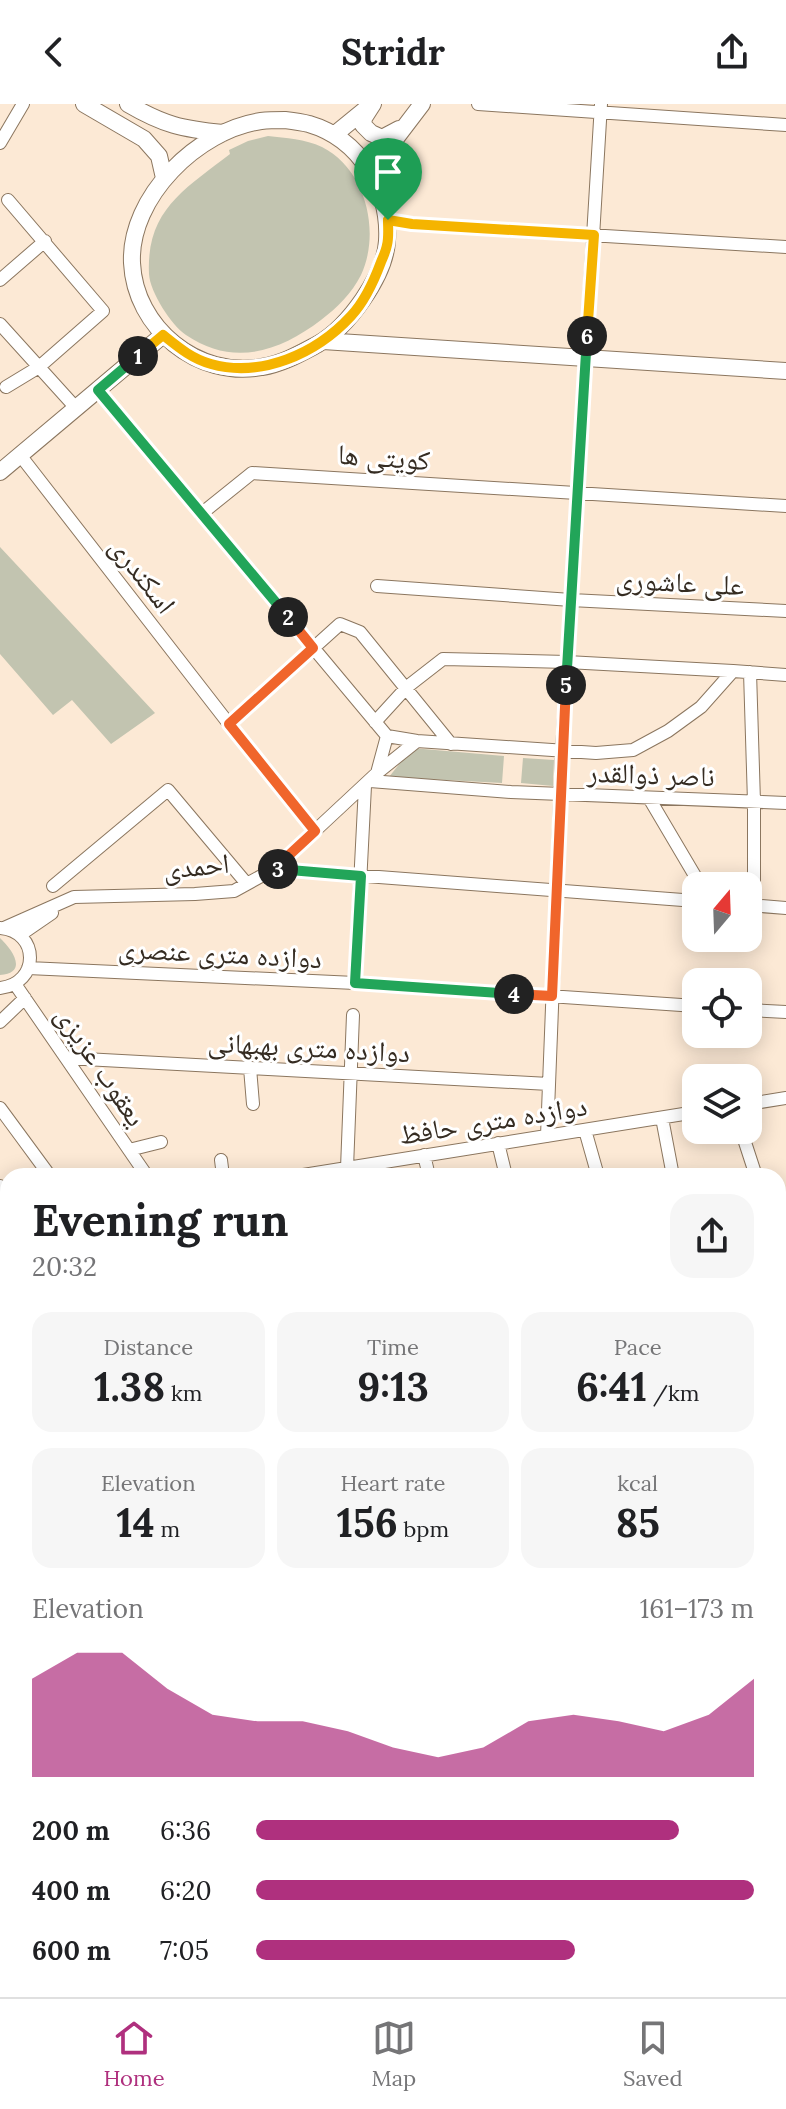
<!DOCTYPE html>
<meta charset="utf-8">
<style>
body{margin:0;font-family:Lora,"Noto Naskh Arabic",serif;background:#f6f6f6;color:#202124;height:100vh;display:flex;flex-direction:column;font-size:30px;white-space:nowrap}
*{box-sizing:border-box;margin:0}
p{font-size:26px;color:#757577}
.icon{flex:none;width:44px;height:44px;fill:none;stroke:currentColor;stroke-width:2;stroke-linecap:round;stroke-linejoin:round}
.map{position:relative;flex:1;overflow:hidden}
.panel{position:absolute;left:0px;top:1064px;width:786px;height:830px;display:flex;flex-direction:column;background:#fff;border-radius:24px 24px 0 0;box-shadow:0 4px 20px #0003}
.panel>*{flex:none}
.needle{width:52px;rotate:19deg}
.tools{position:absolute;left:682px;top:768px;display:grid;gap:16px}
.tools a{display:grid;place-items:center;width:80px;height:80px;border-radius:16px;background:#fff;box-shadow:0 4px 20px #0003;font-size:40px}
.pin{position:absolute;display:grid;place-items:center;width:68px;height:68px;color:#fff;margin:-82px -34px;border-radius:50% 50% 50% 0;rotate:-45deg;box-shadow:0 0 8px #0007}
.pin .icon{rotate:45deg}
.km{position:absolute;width:40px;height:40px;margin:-20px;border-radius:50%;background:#222;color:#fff;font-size:22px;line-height:40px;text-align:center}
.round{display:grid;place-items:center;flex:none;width:84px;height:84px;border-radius:24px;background:#f6f6f6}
.summary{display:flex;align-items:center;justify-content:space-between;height:136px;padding:0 32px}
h1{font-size:44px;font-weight:700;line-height:60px}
.stats{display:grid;grid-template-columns:repeat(3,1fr);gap:12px;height:136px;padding:8px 32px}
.stats div{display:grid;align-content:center;border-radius:20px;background:#f6f6f6;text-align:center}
.stats b{font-size:40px;font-weight:700}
.stats small{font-size:22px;font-weight:400}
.stats p{font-size:22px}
.chart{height:224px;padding:16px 32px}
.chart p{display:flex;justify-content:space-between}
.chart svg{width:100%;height:144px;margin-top:8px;fill:#af307e;opacity:.7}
ul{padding:0 32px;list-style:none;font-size:26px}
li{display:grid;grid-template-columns:128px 96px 1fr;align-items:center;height:60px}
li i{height:20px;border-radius:10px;background:#af307e}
header{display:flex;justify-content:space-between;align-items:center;height:104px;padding:0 32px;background:#fff;font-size:36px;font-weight:700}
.tab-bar{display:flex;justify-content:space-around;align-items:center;height:112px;border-top:2px solid #e0e0e0;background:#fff;font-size:22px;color:#757577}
.tab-bar a{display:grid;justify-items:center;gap:4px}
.tab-bar .on{color:#af307e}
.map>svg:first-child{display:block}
.green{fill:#c2c4b0}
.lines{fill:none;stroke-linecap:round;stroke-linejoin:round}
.minor-casing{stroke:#8b765f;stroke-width:14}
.major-casing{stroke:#8b765f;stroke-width:18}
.minor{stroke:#fff;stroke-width:12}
.major{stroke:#fff;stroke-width:16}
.split-1-casing{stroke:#fff;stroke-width:16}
.split-2-casing{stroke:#fff;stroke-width:16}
.split-3-casing{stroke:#fff;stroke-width:16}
.split-4-casing{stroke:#fff;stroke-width:16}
.split-5-casing{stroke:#fff;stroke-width:16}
.split-6-casing{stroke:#fff;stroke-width:16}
.split-7-casing{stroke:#fff;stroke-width:16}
.split-1{stroke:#f5b400;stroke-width:10}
.split-2{stroke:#22a559;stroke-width:10}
.split-3{stroke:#f0652b;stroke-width:10}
.split-4{stroke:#22a559;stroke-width:10}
.split-5{stroke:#f0652b;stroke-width:10}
.split-6{stroke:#22a559;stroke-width:10}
.split-7{stroke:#f5b400;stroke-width:10}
.labels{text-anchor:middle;stroke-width:6;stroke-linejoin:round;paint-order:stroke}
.street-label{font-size:28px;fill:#352c22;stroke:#fff}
</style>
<header><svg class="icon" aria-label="back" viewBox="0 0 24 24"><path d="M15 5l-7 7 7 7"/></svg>Stridr<svg class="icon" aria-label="share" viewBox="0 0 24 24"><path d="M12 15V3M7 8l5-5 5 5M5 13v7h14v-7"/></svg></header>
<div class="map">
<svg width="786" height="1893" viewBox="0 0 786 1893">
<rect width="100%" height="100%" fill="#fce9d5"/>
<!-- green -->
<path class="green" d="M 268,32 C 286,34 305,35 322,43 C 366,65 381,128 361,171 C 352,189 337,204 321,216 C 279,248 233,263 186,231 C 171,221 150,188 149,170 C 146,106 185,85 230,50 L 229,46 L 248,37 Z
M 0,443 L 155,609 L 111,640 L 72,596 L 53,611 L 0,550 Z
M 412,644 L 504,652 L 502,679 L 389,673 Z
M 523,654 L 554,656 L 553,682 L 521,679 Z
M 0,834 C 12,845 29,869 0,871 Z
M 237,1886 L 443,1886 L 432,1893 L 223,1893 Z"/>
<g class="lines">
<defs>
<path id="minor" d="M 478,0 L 786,21
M 0,39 L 23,0
M 388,116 L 412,120 L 786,143
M 0,176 L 45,137
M 0,220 L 76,304
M 6,283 L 39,263 L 103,207 L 8,96
M 98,286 L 387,632
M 20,351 L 229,620 L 340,520 L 360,528 L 451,640
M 201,410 L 252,369 L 786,402
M 377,482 L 571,496 L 786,507
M 750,568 L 754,698 L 754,801
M 375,618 L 407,583 L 443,555 L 567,558 L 733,567
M 229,620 L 315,727
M 387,632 L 417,637 L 596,649 L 633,646 L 668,627 L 701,603 L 733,567 L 786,571
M 377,669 L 387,632
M 370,677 L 511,688 L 786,699
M 649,694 L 701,782
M 274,765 L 696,797
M 53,782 L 168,686 L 247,780
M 748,801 L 786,804
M 0,824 C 40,827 40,880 0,884
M 4,824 L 74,793 L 195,790 L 234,787 L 274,765 L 377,669 L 417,637
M 20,831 L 52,809
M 28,864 L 355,879 L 696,902
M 355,879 L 365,682
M 15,880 L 147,1072
M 748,906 L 786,908
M 0,918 L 25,894
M 66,954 L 549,980
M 250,964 L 253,1000
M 748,1000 L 786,994
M 0,1004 L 50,1072
M 662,1014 L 673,1072
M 585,1026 L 598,1072
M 741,1026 L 756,1072
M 547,1032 L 562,647 L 601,0
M 498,1039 L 506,1072
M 129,1046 L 161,1038
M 424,1051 L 429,1072
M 221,1056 L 223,1072
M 297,1072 L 696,1008
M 349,1072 L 347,1064 L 353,911
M 0,1082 L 8,1089
M 778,1138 L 786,1162
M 778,1176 L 786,1175
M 0,1210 L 8,1205
M 778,1268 L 786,1264
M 0,1275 L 8,1274
M 0,1351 L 6,1363
M 778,1400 L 786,1418
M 0,1431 L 8,1445
M 0,1478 L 8,1474
M 0,1544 L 8,1560
M 778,1588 L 786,1583
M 778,1659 L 786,1653
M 0,1671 L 3,1669
M 0,1698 L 8,1713
M 778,1769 L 786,1756
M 778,1828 L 786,1847
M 0,1856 L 8,1861
M 471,1886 L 474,1893
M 27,1893 L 31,1886
M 111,1893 L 122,1886
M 493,1893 L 502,1886
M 611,1893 L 623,1886
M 649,1893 L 650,1886
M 711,1893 L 716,1886"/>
<path id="major" d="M 84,0 L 144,35 L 159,52 L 164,74
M 128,0 C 164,21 182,25 223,29
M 373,0 L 364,14 L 363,21 L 371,29 L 382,34 L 399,25
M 285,16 C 293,17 301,18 309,20 C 360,35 390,86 387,137 C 385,172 348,223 318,240 C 301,249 282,260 262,263 C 198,275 135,224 132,159 C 129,93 198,26 261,17 C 269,16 277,16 285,16 Z
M 334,31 L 367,4
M 371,67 L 422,0
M 323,237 L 786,267
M 0,368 L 163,231
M 778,1478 L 786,1473
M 197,1893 L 211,1886"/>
</defs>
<!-- minor casing -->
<use href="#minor" class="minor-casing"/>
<!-- major casing -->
<use href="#major" class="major-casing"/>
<!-- minor -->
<use href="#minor" class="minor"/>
<!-- major -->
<use href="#major" class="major"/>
</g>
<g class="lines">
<defs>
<path id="split-1" d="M 138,252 L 163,231 C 178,243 192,255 211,260 C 261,274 316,250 351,212 C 365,197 374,177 381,158 C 383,153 386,147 387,141 C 389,133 388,124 388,116"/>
<path id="split-2" d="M 138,252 L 98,286 L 288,513"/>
<path id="split-3" d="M 278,765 L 274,765 L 315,727 L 229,620 L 313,544 L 288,513"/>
<path id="split-4" d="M 278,765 L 361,772 L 355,879 L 514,890"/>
<path id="split-5" d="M 514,890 L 552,892 L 566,581"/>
<path id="split-6" d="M 566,581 L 587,232"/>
<path id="split-7" d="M 388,116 L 412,120 L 594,131 L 587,232"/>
</defs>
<!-- split-1 casing -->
<use href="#split-1" class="split-1-casing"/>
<!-- split-2 casing -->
<use href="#split-2" class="split-2-casing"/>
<!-- split-3 casing -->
<use href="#split-3" class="split-3-casing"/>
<!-- split-4 casing -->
<use href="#split-4" class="split-4-casing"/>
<!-- split-5 casing -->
<use href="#split-5" class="split-5-casing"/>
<!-- split-6 casing -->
<use href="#split-6" class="split-6-casing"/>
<!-- split-7 casing -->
<use href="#split-7" class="split-7-casing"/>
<!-- split-1 -->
<use href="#split-1" class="split-1"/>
<!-- split-2 -->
<use href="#split-2" class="split-2"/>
<!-- split-3 -->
<use href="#split-3" class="split-3"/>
<!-- split-4 -->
<use href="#split-4" class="split-4"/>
<!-- split-5 -->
<use href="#split-5" class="split-5"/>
<!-- split-6 -->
<use href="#split-6" class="split-6"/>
<!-- split-7 -->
<use href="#split-7" class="split-7"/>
</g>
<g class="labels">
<!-- street labels -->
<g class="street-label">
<text transform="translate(384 353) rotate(4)" y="10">کویتی ها</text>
<text transform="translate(143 471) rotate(52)" y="10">اسکندری</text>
<text transform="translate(680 478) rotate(3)" y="10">علی عاشوری</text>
<text transform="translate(651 670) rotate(2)" y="10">ناصر ذوالقدر</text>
<text transform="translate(196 762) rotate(-6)" y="10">احمدی</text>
<text transform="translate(220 849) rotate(3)" y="10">دوازده متری عنصری</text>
<text transform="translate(309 943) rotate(3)" y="10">دوازده متری بهبهانی</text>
<text transform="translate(101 962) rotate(56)" y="10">یعقوب عزیزی</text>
<text transform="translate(493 1016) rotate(-9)" y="10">دوازده متری حافظ</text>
</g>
</g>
</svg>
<div class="tools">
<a><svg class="needle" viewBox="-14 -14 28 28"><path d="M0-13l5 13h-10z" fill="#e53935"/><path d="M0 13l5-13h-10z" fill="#757577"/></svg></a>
<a><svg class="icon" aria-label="locate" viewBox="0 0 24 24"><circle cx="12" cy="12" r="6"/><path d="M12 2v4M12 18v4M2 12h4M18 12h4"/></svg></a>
<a><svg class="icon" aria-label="layers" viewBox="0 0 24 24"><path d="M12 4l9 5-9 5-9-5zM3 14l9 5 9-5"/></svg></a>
</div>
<div class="pin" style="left:388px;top:116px;background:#1e9e55"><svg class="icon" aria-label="arrive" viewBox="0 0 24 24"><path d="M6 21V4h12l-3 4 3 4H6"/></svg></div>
<b class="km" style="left:138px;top:252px">1</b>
<b class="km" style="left:288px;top:513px">2</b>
<b class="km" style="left:278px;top:765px">3</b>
<b class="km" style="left:514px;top:890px">4</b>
<b class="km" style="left:566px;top:581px">5</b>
<b class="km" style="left:587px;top:232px">6</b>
<section class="panel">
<div class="summary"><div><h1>Evening run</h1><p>20:32</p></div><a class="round"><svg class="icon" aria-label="share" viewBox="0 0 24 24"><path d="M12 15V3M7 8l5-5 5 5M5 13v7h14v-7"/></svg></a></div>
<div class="stats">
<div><p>Distance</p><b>1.38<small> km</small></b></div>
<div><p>Time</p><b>9:13</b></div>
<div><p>Pace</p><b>6:41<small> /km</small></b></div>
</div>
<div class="stats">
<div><p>Elevation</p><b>14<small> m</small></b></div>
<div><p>Heart rate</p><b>156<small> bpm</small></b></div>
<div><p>kcal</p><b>85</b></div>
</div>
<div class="chart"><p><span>Elevation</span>161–173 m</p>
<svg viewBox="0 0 160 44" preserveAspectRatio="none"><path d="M0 44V14L10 6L20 6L30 17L40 25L50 27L60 27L70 30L80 35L90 38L100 35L110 27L120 25L130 27L140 30L150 25L160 14V44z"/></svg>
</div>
<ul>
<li><b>200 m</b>6:36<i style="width:85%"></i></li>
<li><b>400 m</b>6:20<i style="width:100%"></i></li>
<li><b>600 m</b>7:05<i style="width:64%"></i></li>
</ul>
</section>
</div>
<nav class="tab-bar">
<a class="on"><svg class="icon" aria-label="home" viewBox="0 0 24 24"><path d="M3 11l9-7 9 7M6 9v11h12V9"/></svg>Home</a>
<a><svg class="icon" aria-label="map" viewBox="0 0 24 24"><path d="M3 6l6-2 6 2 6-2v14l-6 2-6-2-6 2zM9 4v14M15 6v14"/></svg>Map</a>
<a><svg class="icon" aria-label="saved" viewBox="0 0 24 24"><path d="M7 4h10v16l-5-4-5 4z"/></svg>Saved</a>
</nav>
